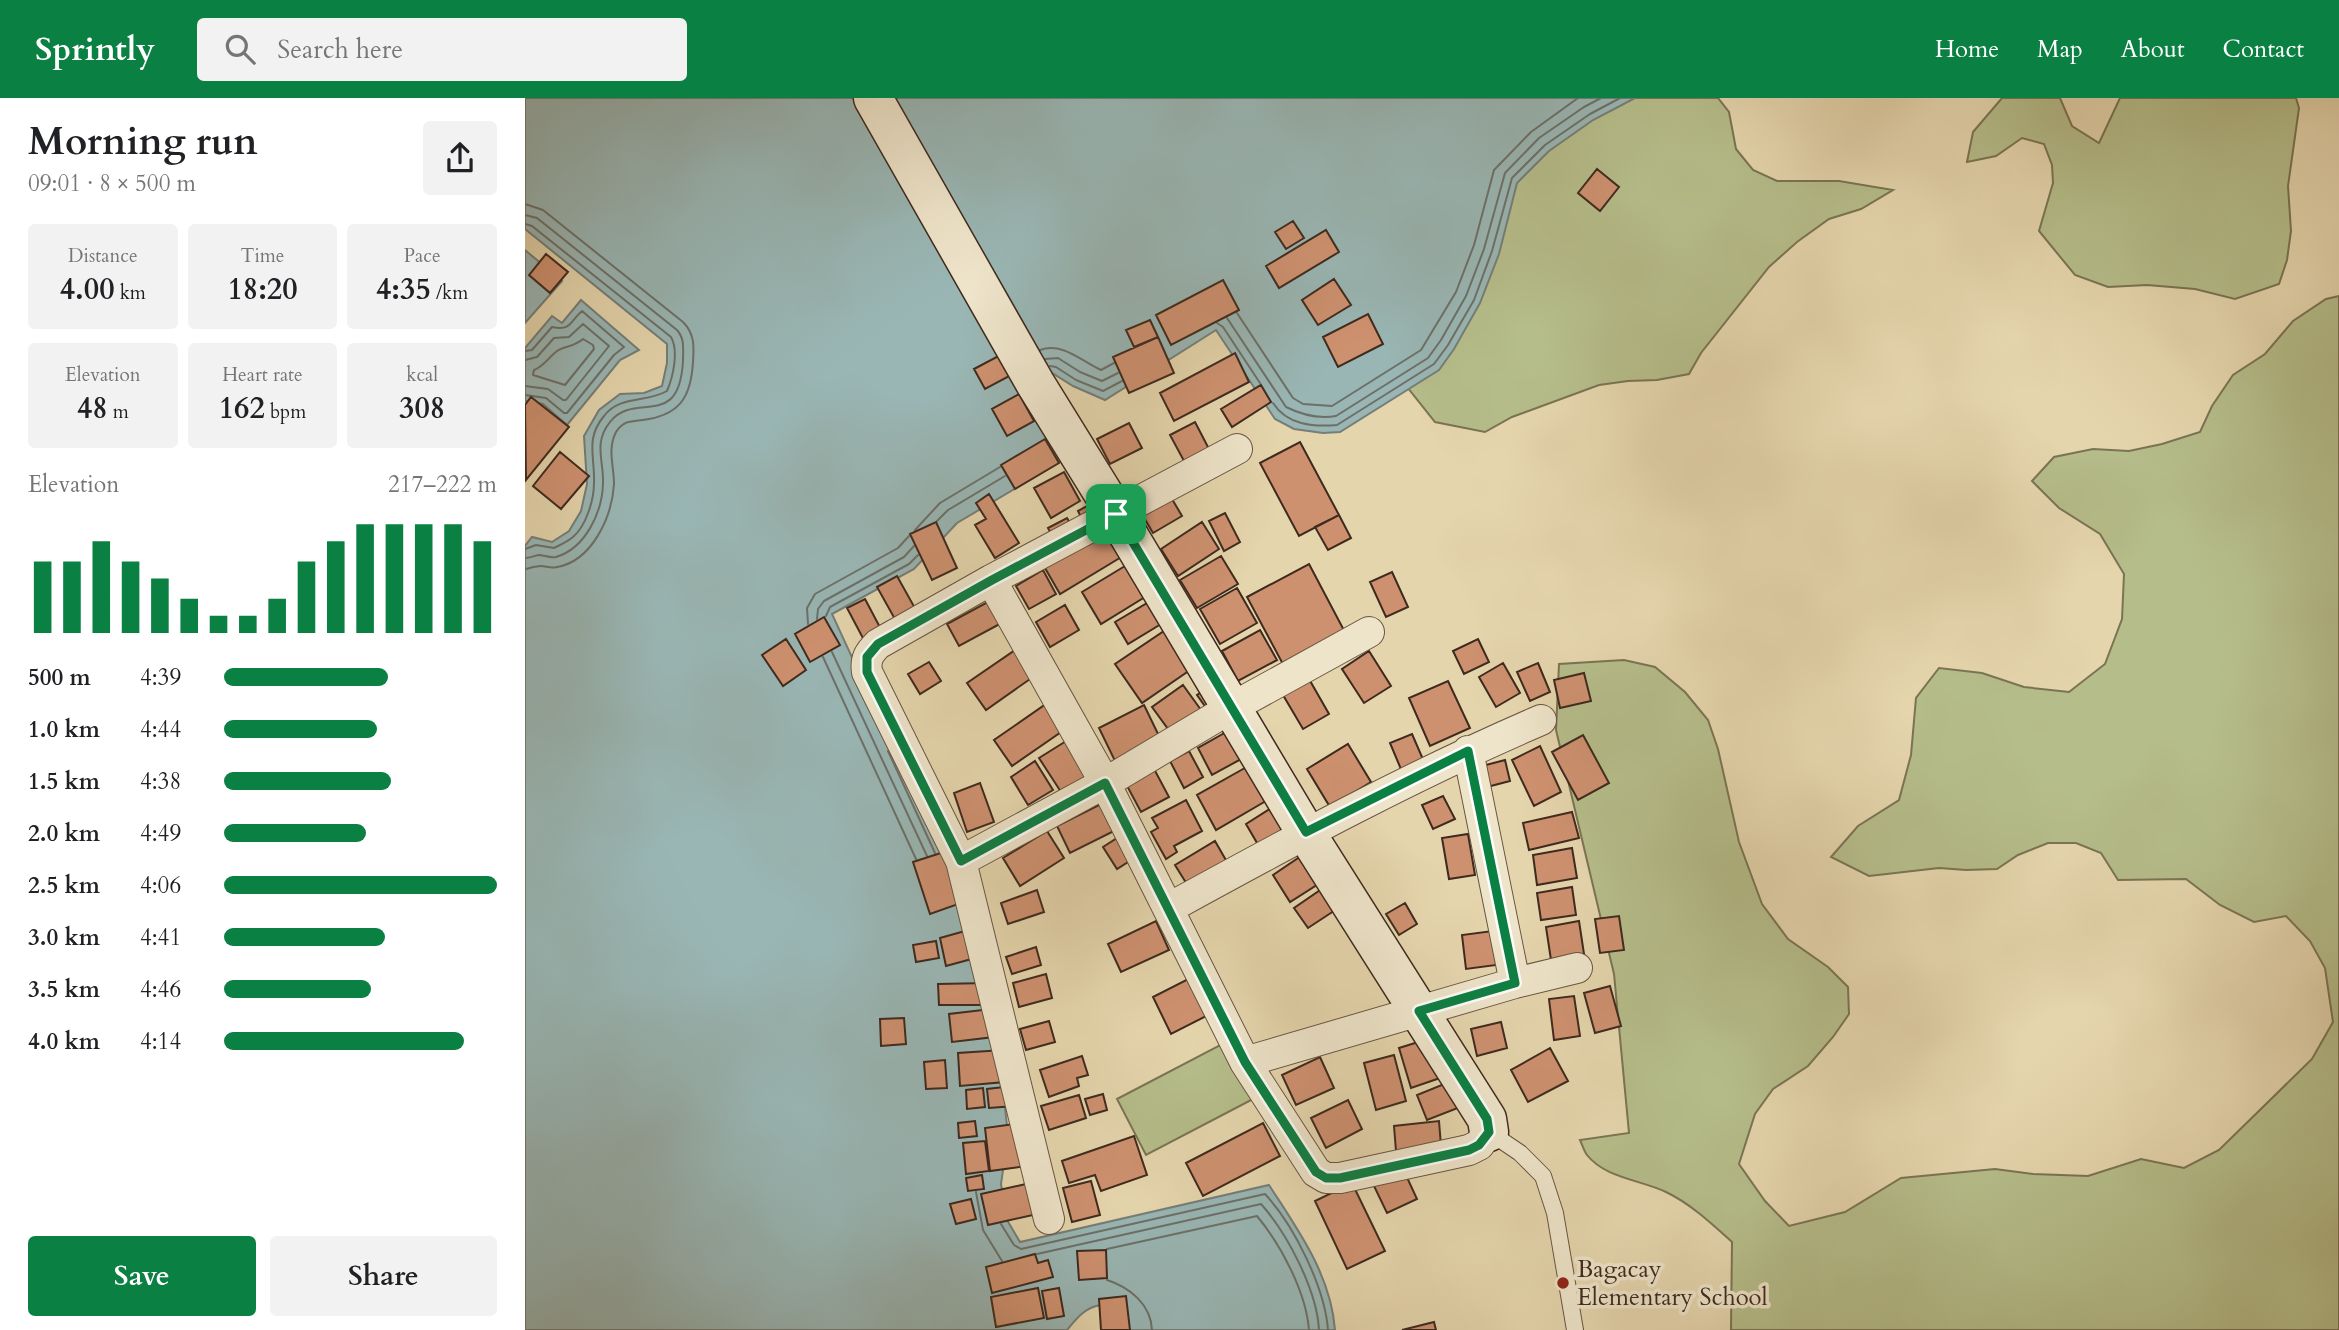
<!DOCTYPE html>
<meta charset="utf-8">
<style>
body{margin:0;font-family:Cardo,serif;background:#f2f2f2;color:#202124;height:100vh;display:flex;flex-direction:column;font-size:26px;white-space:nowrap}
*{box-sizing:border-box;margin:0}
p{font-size:23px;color:#757577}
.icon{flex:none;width:38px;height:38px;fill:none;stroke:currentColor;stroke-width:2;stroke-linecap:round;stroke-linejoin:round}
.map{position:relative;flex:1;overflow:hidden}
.details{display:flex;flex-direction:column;background:#fff;width:525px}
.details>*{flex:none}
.pin{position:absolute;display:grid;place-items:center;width:60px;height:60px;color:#fff;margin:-30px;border-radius:14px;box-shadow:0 4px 10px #0006}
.round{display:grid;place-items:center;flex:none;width:74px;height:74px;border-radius:7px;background:#f2f2f2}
.head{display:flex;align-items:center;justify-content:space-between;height:119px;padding:0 28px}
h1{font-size:38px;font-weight:700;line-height:52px}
.stats{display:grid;grid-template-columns:repeat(3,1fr);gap:10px;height:119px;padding:7px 28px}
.stats div{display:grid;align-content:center;border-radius:7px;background:#f2f2f2;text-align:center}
.stats b{font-size:30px;font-weight:700}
.stats small{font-size:19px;font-weight:400}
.stats p{font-size:19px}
.chart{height:196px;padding:14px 28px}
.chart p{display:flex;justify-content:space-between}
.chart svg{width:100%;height:126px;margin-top:7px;stroke:#0b8043;stroke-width:6}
.cta{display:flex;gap:14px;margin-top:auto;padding:14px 28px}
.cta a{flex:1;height:80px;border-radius:7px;background:#0b8043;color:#fff;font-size:28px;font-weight:700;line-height:80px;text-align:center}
.cta a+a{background:#f2f2f2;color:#202124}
ul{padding:0 28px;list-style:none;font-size:23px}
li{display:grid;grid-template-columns:112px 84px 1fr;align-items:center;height:52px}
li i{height:18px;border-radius:9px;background:#0b8043}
header{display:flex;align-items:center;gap:42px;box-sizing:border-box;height:98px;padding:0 35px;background:#0b8043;color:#fff}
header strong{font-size:33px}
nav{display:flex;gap:38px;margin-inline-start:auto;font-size:24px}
.search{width:490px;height:63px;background:#f2f2f2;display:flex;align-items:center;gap:18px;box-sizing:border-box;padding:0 24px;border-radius:7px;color:#757577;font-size:26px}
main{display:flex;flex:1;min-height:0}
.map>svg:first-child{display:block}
.green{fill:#b5bd8a;stroke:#7a7454;stroke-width:2}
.water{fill:#99b6b4;stroke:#757e78;stroke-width:2}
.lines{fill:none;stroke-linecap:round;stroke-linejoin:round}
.shore{stroke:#6c7069;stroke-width:2}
.building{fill:#ce9170;stroke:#3e2a1e;stroke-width:2}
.lane-casing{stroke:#685542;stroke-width:18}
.street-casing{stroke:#685542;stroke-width:32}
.secondary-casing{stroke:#3e2a1e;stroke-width:41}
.lane{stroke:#eee4ca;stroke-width:16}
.street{stroke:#eee4ca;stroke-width:30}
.secondary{stroke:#eee4ca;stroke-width:38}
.route-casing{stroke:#fff;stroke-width:14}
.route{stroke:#0b8043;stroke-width:9}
.poi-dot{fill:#8f2418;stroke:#eee4ca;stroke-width:2.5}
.labels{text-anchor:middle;stroke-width:7;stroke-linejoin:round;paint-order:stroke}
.poi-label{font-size:24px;fill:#3e2a1e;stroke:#eee4ca;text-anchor:start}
</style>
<header>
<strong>Sprintly</strong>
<div class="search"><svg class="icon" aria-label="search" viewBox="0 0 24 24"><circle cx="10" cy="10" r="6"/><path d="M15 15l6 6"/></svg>Search here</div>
<nav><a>Home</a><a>Map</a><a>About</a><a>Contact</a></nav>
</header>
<main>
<section class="details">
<div class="head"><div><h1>Morning run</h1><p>09:01 · 8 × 500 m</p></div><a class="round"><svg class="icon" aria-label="share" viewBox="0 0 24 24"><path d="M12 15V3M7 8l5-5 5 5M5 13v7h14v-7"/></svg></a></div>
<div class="stats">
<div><p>Distance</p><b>4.00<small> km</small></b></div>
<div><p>Time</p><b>18:20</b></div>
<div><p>Pace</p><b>4:35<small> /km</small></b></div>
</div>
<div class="stats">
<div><p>Elevation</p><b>48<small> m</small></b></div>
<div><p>Heart rate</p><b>162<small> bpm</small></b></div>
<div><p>kcal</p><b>308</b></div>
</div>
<div class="chart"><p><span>Elevation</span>217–222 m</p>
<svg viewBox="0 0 160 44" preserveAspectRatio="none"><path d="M5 44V19M15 44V19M25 44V12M35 44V19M45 44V25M55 44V32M65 44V38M75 44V38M85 44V32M95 44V19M105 44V12M115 44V6M125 44V6M135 44V6M145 44V6M155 44V12"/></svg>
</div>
<ul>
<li><b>500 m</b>4:39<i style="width:60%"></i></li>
<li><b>1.0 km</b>4:44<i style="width:56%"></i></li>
<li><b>1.5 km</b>4:38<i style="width:61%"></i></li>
<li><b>2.0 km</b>4:49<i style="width:52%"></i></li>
<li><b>2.5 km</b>4:06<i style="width:100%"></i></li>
<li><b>3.0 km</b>4:41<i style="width:59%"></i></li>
<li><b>3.5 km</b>4:46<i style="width:54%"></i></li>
<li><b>4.0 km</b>4:14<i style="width:88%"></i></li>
</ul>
<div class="cta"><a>Save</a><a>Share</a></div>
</section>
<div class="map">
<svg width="1814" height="1232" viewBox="0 0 1814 1232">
<rect width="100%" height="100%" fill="#e5d5ad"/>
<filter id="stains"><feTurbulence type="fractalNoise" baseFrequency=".00286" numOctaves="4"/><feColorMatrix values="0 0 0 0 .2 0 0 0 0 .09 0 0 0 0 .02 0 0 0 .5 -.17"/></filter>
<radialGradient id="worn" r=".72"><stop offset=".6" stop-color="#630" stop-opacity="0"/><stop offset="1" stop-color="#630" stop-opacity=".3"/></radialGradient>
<!-- green -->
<path class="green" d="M 860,0 L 1193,0 L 1204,14 L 1211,51 L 1228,72 L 1252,83 L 1314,83 L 1368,92 L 1336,111 L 1304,121 L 1272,144 L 1244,169 L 1176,255 L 1164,276 L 1132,282 L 1103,283 L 1074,287 L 987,319 L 960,334 L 910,324 L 883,290 Z
M 1477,0 L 1535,0 L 1547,28 L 1574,45 L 1595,0 L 1771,0 L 1774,10 L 1763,88 L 1766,133 L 1762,162 L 1754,186 L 1710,201 L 1670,191 L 1622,187 L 1583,189 L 1550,177 L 1514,133 L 1528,85 L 1527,67 L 1519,46 L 1497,40 L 1471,58 L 1442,64 L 1448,34 Z
M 1814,198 L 1814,1232 L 1206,1232 L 1207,1144 C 1187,1126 1166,1106 1141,1094 C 1116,1082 1080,1080 1062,1057 C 1059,1053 1057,1046 1055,1042 L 1104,1035 L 1089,876 L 1031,632 L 1034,566 L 1099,562 L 1130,569 L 1160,594 L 1183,622 L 1193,651 L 1214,744 L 1237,806 L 1263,841 L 1303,869 L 1323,889 L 1324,916 L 1308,939 L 1283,968 L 1248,991 L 1230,1016 L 1214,1066 L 1240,1103 L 1264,1128 L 1320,1114 L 1376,1080 L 1470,1071 L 1508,1076 L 1563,1078 L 1616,1061 L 1659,1070 L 1694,1052 L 1787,961 L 1808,924 L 1800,870 L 1785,843 L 1761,818 L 1729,824 L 1695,807 L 1661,781 L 1593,782 L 1576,755 L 1551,745 L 1523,745 L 1493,757 L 1472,771 L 1441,772 L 1414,770 L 1344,778 L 1306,759 L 1333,728 L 1374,702 L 1386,657 L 1391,600 L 1414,570 L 1457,575 L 1499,589 L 1544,594 L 1580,566 L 1597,521 L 1599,476 L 1575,436 L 1534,410 L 1507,383 L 1529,359 L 1568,351 L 1604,353 L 1637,346 L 1675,334 L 1687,308 L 1708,277 L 1740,256 L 1768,223 L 1801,201 Z
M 701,944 L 730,1000 L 621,1057 L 592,1001 Z"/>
<!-- water -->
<path class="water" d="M 0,0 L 1110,0 L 1068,22 L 1024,53 L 992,85 L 974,156 L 955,205 L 929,251 L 914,272 L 815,334 L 798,335 L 769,331 L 750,321 L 691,232 L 580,302 L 548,288 L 527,275 L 501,290 L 540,361 L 432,425 L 389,471 L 307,516 L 424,770 L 475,964 L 483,1037 L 476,1086 L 482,1122 L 495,1144 L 744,1087 C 773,1132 806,1177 810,1232 L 602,1232 L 576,1207 C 560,1209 551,1221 542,1232 L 0,1232 L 0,448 L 7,439 L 27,444 L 44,433 L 56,413 L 62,386 L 59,338 L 74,312 L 95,296 L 119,295 L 137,288 L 142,265 L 142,246 L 0,131 Z
M 0,152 L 37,183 L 0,225 Z
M 56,202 L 114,252 L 95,262 L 42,327 L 18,306 L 0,303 L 0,250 L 27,218 L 37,225 Z"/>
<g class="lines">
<!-- shore -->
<path class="shore" d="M 0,106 L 18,112 L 158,224 C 170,236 169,249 168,264 C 166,296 157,315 124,321 C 110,324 100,320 91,334 C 82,352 89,367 89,386 C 87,419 67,463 32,469 C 26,471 21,468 16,468 C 11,468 5,470 0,471
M 0,117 L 12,120 L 152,232 C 160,241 158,251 158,263 C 154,334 110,292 85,324 C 68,345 79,362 78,386 C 77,414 61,450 31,459 C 25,460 21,458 15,457 C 11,457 5,460 0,460
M 0,126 L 7,128 L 146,239 C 154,253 148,279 142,293 C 121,305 95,297 79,318 C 60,341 70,358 69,385 C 69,402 61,428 48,439 C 42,444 35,447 29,450 L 11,447 L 0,451
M 712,215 L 768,300 L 778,306 L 807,308 L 896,252 L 931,194 L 949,147 L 969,72 L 1006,34 L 1053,0
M 702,220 L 761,309 C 777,317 793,321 811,318 L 903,260 L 916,242 L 941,198 L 959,151 L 980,75 L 1014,40 L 1059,9 L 1076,0
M 692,225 L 698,229 L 735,285
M 58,241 L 68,247 L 69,251 L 40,287 L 8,277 L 9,272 C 19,268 23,260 32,253 C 39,248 49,249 58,241 Z
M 515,252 C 538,244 556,263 576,272 L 589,265
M 0,253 L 7,252 L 27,229 C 47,233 44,224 57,213 L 99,249 L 89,257 L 42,315 L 39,315 L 21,300 L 0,297
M 520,261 L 533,260 L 555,274 L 577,283 L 593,275
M 0,262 L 12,259 L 29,240 L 44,239 L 58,226 L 84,248 L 41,302 L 38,302 L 23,291 L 0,288
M 525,268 L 531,269 L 551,282 L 578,293 L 597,283
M 748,305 C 762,327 788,329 812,327 L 909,266 L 923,247 L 949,202 L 967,153 L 987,80 L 1020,47 L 1065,16 L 1095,0
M 412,423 L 423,412 L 480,378
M 390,432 L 415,405 L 475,369
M 301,518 L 305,509 L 384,466 L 393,457
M 292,521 L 293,511 L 299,503 L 379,459 L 389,448
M 283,526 L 282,510 L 290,496 L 373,450 L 384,438
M 307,554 L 402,758
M 298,559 L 391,761
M 363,653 L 410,755
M 451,1094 L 458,1132 L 477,1163
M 476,1126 L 489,1147 L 496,1151 L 740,1096 C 769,1127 800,1190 803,1232
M 582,1151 L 732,1118 C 756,1147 781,1194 784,1232
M 512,1156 L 736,1106 C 762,1135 792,1192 794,1232
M 582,1182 C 604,1189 626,1206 627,1232"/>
</g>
<!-- building -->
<path class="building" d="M 1072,71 L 1094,89 L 1075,113 L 1053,95 Z
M 768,123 L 779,140 L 761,151 L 750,134 Z
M 801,132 L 814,154 L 754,190 L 741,168 Z
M 21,156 L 43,174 L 25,195 L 4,177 Z
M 809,181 L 826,207 L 793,227 L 777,202 Z
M 698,182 L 714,212 L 646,247 L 631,217 Z
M 843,216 L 858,246 L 813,269 L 798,239 Z
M 625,222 L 633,239 L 609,249 L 601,232 Z
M 633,239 L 649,275 L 604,295 L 588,259 Z
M 481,254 L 492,274 L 460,291 L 449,271 Z
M 710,255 L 724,284 L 649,323 L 635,295 Z
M 736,287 L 746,304 L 707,329 L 696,311 Z
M 494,296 L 509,323 L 482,338 L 467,311 Z
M 6,299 L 44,329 L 1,382 L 0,307 Z
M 670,324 L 684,351 L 659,363 L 645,337 Z
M 604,325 L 617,350 L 585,366 L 572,341 Z
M 520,341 L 534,365 L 490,391 L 476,367 Z
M 775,344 L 814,417 L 774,438 L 735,365 Z
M 35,354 L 64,378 L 36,411 L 8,388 Z
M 539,374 L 555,403 L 526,420 L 509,390 Z
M 464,396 L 494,445 L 470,460 L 450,427 L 461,421 L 451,405 Z
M 647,401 L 657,418 L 628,435 L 618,418 Z
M 573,402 L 559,425 L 553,413 Z
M 700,415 L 715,444 L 699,453 L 684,423 Z
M 814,417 L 826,440 L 803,452 L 790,429 Z
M 542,420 L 549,432 L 530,443 L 523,430 Z
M 411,424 L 432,470 L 407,482 L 385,436 Z
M 677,424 L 694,451 L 653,478 L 636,451 Z
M 582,433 L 598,458 L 535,496 L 520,470 Z
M 696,458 L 713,486 L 672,510 L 655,482 Z
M 784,466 L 822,538 L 760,570 L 722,499 Z
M 600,468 L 620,499 L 576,526 L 557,494 Z
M 518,472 L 531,496 L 504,511 L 491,488 Z
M 867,474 L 883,509 L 861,519 L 845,484 Z
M 372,478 L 391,512 L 371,523 L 352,489 Z
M 712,490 L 732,525 L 695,546 L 675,511 Z
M 472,499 L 484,521 L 434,548 L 422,526 Z
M 340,501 L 358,535 L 340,544 L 322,510 Z
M 629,501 L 641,523 L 603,546 L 590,524 Z
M 540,507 L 554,532 L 525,549 L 511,524 Z
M 299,519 L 315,547 L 285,564 L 270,536 Z
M 642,531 L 668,570 L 617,605 L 590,566 Z
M 735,532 L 752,562 L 713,583 L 697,553 Z
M 261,541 L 281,572 L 258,588 L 237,557 Z
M 953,541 L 964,564 L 939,576 L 928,553 Z
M 496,548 L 515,574 L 461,612 L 442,585 Z
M 844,553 L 866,588 L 839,605 L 817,571 Z
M 404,564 L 416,583 L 395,596 L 383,576 Z
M 978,565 L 995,595 L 971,609 L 954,579 Z
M 1013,565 L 1025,594 L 1005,603 L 992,574 Z
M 1059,575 L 1066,603 L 1035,610 L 1029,582 Z
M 784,581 L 804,616 L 778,631 L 758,597 Z
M 923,583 L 945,630 L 905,648 L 884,600 Z
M 658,587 L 676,612 L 646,635 L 627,609 Z
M 687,587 L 682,611 L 672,597 Z
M 521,606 L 539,632 L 487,668 L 469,642 Z
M 619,607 L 635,640 L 590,663 L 574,630 Z
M 703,633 L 718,660 L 687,677 L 673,650 Z
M 887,636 L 900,666 L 878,676 L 865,645 Z
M 1058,637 L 1084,685 L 1053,702 L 1027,654 Z
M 546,640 L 568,674 L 536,694 L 514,660 Z
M 823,646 L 846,684 L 805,709 L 782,671 Z
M 1015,648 L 1036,694 L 1009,708 L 987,662 Z
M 664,653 L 678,679 L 659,690 L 645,663 Z
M 980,662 L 985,683 L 962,689 L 957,668 Z
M 510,663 L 528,692 L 503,707 L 486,679 Z
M 727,666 L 746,700 L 691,732 L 672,697 Z
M 628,669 L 644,699 L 616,714 L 600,684 Z
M 455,685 L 469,724 L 442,734 L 429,695 Z
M 918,698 L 930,721 L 908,731 L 897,707 Z
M 586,701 L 599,728 L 545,755 L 532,728 Z
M 661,702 L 677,733 L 649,748 L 652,754 L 641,761 L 626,734 L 633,730 L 627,720 Z
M 751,707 L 765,731 L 735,750 L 721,726 Z
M 1047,714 L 1054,740 L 1004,752 L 998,725 Z
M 522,733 L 539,760 L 495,788 L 478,760 Z
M 600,735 L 614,757 L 592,771 L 578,749 Z
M 943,736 L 950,777 L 924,781 L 917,740 Z
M 690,743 L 702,764 L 663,788 L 650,767 Z
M 788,750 L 806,778 L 765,804 L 748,777 Z
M 1047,750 L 1052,780 L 1012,787 L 1008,757 Z
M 422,753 L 439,804 L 405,816 L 388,764 Z
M 807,784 L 821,805 L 783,830 L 769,810 Z
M 1047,789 L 1051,817 L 1016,822 L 1012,795 Z
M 512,792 L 519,814 L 483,826 L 476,805 Z
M 880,805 L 892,826 L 874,837 L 861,816 Z
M 1094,818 L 1099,852 L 1075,855 L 1070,821 Z
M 631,823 L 644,852 L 596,874 L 583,846 Z
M 1054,823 L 1059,856 L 1026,862 L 1021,829 Z
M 447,831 L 454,859 L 421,868 L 415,840 Z
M 975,832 L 979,866 L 941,871 L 937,837 Z
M 411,843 L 414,860 L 391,864 L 388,847 Z
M 511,849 L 516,867 L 487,876 L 481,859 Z
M 521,876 L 527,900 L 494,909 L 488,885 Z
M 673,876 L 691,913 L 646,936 L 628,899 Z
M 463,885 L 463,907 L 414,907 L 413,886 Z
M 1085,888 L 1096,928 L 1070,935 L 1059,895 Z
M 1049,898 L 1055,938 L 1029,942 L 1024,901 Z
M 466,911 L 469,939 L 427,944 L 424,916 Z
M 379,920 L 381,946 L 356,948 L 355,921 Z
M 524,923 L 530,944 L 501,952 L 495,931 Z
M 976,924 L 982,950 L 952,958 L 946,931 Z
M 903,941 L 915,980 L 886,990 L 874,950 Z
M 1025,950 L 1043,983 L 1003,1004 L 986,972 Z
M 478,952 L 480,984 L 435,988 L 433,955 Z
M 869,957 L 881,1003 L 851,1012 L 839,965 Z
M 557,958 L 563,977 L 552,980 L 554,988 L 524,999 L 515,972 Z
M 795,959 L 809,990 L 771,1007 L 757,977 Z
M 420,962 L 422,990 L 401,991 L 399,964 Z
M 929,982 L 938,1008 L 902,1022 L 892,997 Z
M 488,988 L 490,1008 L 464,1010 L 462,991 Z
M 458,990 L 460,1009 L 442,1011 L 441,992 Z
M 578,996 L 582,1012 L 565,1017 L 560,1001 Z
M 554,997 L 561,1020 L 524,1032 L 516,1008 Z
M 823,1002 L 837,1031 L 801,1050 L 786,1020 Z
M 450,1023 L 452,1038 L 434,1040 L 433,1025 Z
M 914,1023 L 916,1048 L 871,1053 L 869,1028 Z
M 497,1025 L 502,1068 L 465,1073 L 460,1030 Z
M 738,1025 L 755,1058 L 678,1098 L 661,1065 Z
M 609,1038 L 622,1077 L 576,1093 L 570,1077 L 544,1085 L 537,1063 Z
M 460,1043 L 464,1073 L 441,1076 L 438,1045 Z
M 879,1073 L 892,1101 L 862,1115 L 849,1088 Z
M 457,1077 L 459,1091 L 443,1093 L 441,1080 Z
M 566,1083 L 575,1117 L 547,1124 L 538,1090 Z
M 510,1084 L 517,1115 L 463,1127 L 456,1096 Z
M 827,1085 L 860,1153 L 822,1171 L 790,1103 Z
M 446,1101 L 451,1121 L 431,1126 L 425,1106 Z
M 581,1152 L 582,1180 L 554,1182 L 552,1153 Z
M 510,1156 L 513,1165 L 523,1162 L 528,1179 L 467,1195 L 461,1169 Z
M 513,1190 L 519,1220 L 471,1229 L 466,1199 Z
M 534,1190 L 539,1218 L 522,1221 L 517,1193 Z
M 601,1198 L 605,1232 L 576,1232 L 574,1201 Z
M 909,1224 L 911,1232 L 877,1232 Z"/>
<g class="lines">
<defs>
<path id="lane" d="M 964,1034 L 995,1055 L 1018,1078 L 1030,1115 L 1050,1232"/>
<path id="street" d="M 712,351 L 466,482 L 580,685 L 720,964 L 791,1074 L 801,1080 L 815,1080 L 944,1052 L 954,1047 L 964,1034
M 466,482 L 353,546 C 344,555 340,561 342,574 L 436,763 L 580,685 L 706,610 L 844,534
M 943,653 L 990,885
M 436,763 L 524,1121
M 644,810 C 766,743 888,677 1016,622
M 720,964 L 990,885 L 1052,870"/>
<path id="secondary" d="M 348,0 L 510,285 L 591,416 L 781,735 L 962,1021 L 964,1034"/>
</defs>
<!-- lane casing -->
<use href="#lane" class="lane-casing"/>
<!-- street casing -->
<use href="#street" class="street-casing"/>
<!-- secondary casing -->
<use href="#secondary" class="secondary-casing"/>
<!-- lane -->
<use href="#lane" class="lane"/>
<!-- street -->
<use href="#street" class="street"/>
<!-- secondary -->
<use href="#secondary" class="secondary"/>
</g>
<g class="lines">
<defs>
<path id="route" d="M 591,416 L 781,734 L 943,653 L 990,885 L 894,913 L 962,1021 L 964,1034 L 954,1047 L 944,1052 L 815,1080 L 801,1080 L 791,1074 L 720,964 L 580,685 L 436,763 L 342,574 L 342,559 L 353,546 L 467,482 Z"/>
</defs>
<!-- route casing -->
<use href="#route" class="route-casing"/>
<!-- route -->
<use href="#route" class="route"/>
</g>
<!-- markers -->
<circle class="poi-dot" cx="1038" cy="1185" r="7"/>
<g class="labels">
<!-- poi labels -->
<g class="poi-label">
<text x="1052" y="1179">Bagacay<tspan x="1052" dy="28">Elementary School</tspan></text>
</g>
</g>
<rect width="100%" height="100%" filter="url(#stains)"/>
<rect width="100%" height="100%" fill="url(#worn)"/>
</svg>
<div class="pin" style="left:591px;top:416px;background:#1e9e55"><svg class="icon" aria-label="arrive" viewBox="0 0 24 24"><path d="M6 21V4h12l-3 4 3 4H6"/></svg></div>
</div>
</main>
